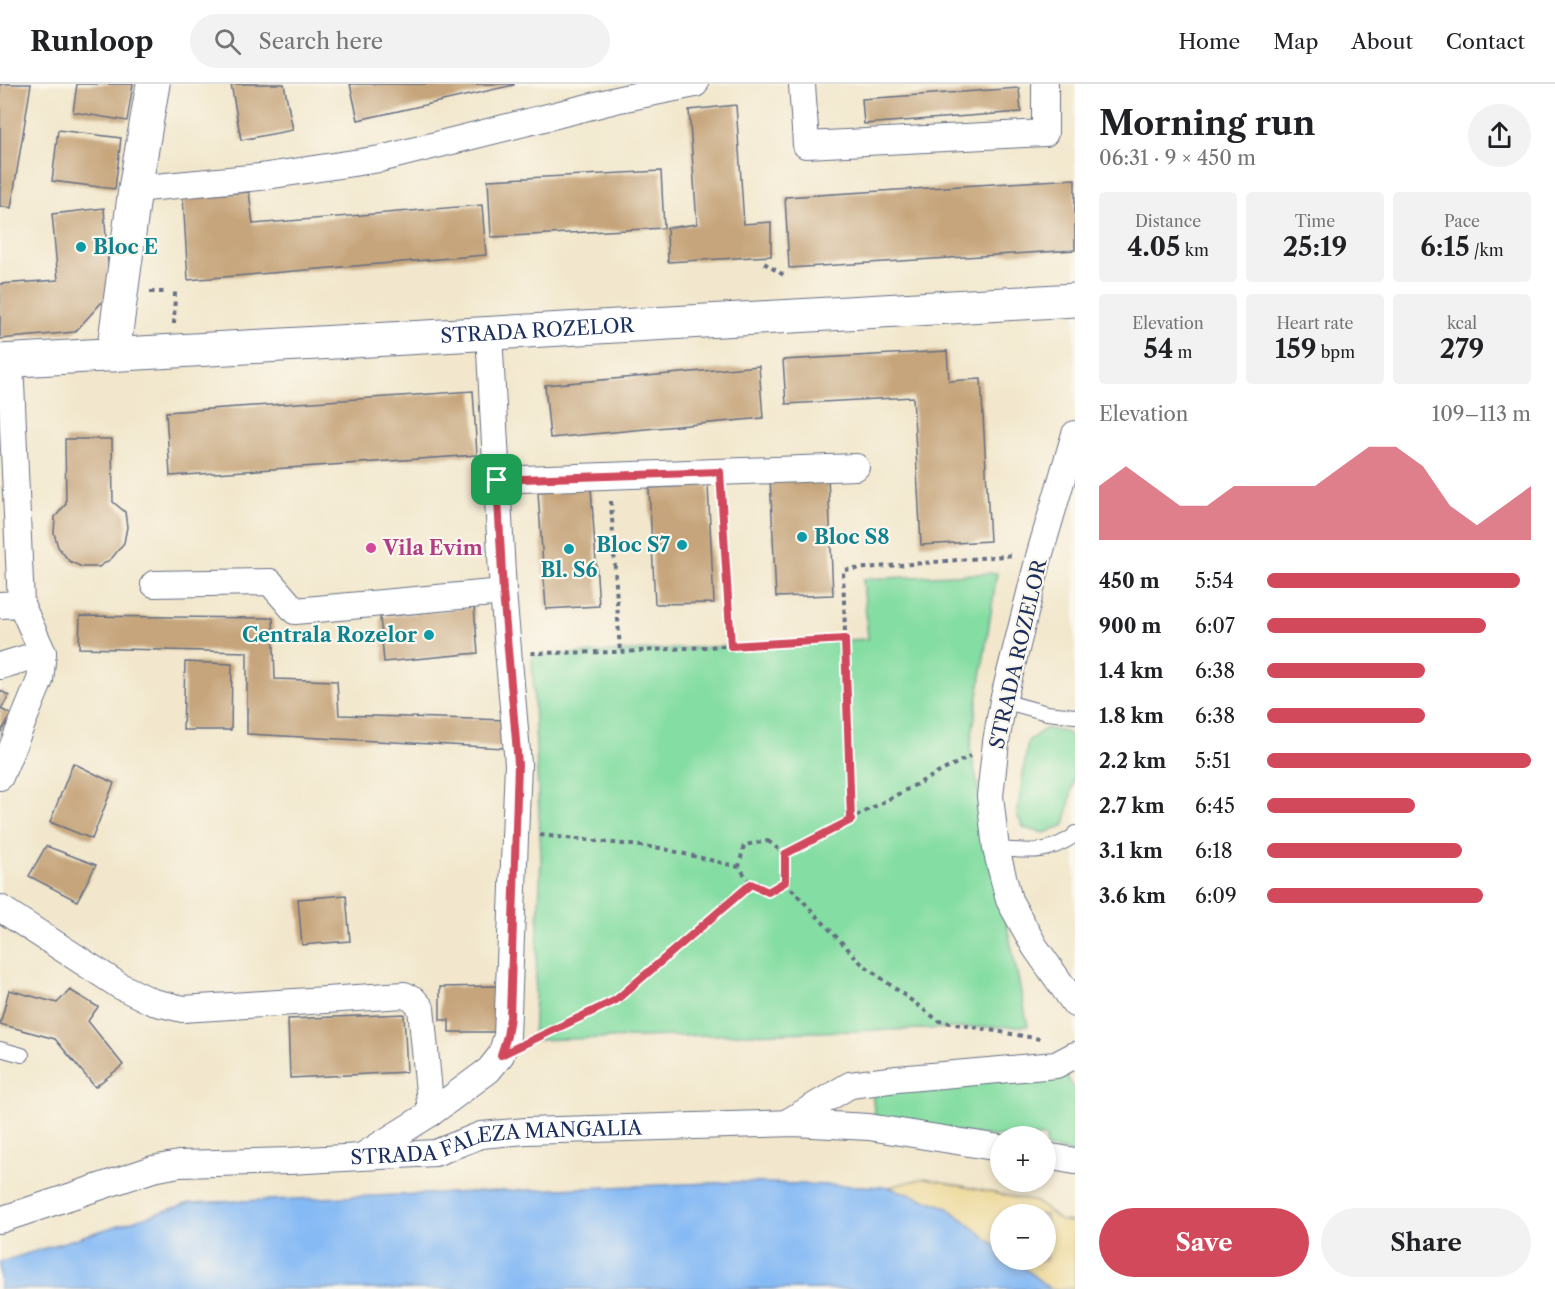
<!DOCTYPE html>
<meta charset="utf-8">
<style>
body{margin:0;font-family:"Libre Caslon Text",serif;background:#f2f2f2;color:#202124;height:100vh;display:flex;flex-direction:column;font-size:22px;white-space:nowrap}
*{box-sizing:border-box;margin:0}
p{font-size:20px;color:#757577}
.icon{flex:none;width:33px;height:33px;fill:none;stroke:currentColor;stroke-width:2;stroke-linecap:round;stroke-linejoin:round}
.map{position:relative;flex:1;overflow:hidden}
.drawer{display:flex;flex-direction:column;background:#fff;width:480px}
.drawer>*{flex:none}
.fabs{position:absolute;left:990px;top:1042px;display:grid;gap:12px}
.fabs a{display:grid;place-items:center;width:66px;height:66px;border-radius:50%;background:#fff;box-shadow:0 3px 9px #0003;font-size:30px}
.pin{position:absolute;display:grid;place-items:center;width:51px;height:51px;color:#fff;margin:-26px;border-radius:12px;box-shadow:0 3px 9px #0006}
.round{display:grid;place-items:center;flex:none;width:63px;height:63px;border-radius:32px;background:#f2f2f2}
.head{display:flex;align-items:center;justify-content:space-between;height:102px;padding:0 24px}
h1{font-size:33px;font-weight:700;line-height:45px}
.stats{display:grid;grid-template-columns:repeat(3,1fr);gap:9px;height:102px;padding:6px 24px}
.stats div{display:grid;align-content:center;border-radius:6px;background:#f2f2f2;text-align:center}
.stats b{font-size:26px;font-weight:700}
.stats small{font-size:16px;font-weight:400}
.stats p{font-size:16px}
.chart{height:168px;padding:12px 24px}
.chart p{display:flex;justify-content:space-between}
.chart svg{width:100%;height:108px;margin-top:6px;fill:#d1495b;opacity:.7}
.cta{display:flex;gap:12px;margin-top:auto;padding:12px 24px}
.cta a{flex:1;height:69px;border-radius:36px;background:#d1495b;color:#fff;font-size:24px;font-weight:700;line-height:69px;text-align:center}
.cta a+a{background:#f2f2f2;color:#202124}
ul{padding:0 24px;list-style:none;font-size:20px}
li{display:grid;grid-template-columns:96px 72px 1fr;align-items:center;height:45px}
li i{height:15px;border-radius:8px;background:#d1495b}
header{display:flex;align-items:center;gap:36px;box-sizing:border-box;height:84px;padding:0 30px;background:#fff;border-bottom:2px solid #e0e0e0}
header strong{font-size:28px}
nav{display:flex;gap:33px;margin-inline-start:auto;font-size:21px}
.search{width:420px;height:54px;background:#f2f2f2;display:flex;align-items:center;gap:15px;box-sizing:border-box;padding:0 21px;border-radius:33px;color:#757577;font-size:22px}
main{display:flex;flex:1;min-height:0}
.map>svg:first-child{display:block}
.green{fill:#84dda2;stroke:#508680;stroke-width:1.5}
.sand{fill:#eeda9e;stroke:#84847e;stroke-width:1.5}
.water{fill:#86baf4;stroke:#5074a9;stroke-width:1.5}
.building{fill:#c6a57b}
.lines{fill:none;stroke-linecap:round;stroke-linejoin:round}
.lane-casing{stroke:#666f84;stroke-width:16}
.street-casing{stroke:#666f84;stroke-width:28}
.secondary-casing{stroke:#666f84;stroke-width:35}
.path{stroke:#666f84;stroke-width:4;stroke-dasharray:4.5 4.5;stroke-linecap:butt}
.lane{stroke:#fff;stroke-width:14}
.street{stroke:#fff;stroke-width:26}
.secondary{stroke:#fff;stroke-width:33}
.route-casing{stroke:#fff;stroke-width:12}
.route{stroke:#d1495b;stroke-width:8}
.culture-dot{fill:#0f9aa8;stroke:#fbf7ec;stroke-width:2}
.hotel-dot{fill:#d1479c;stroke:#fbf7ec;stroke-width:2}
.labels{text-anchor:middle;stroke-width:4.5;stroke-linejoin:round;paint-order:stroke}
.culture-label{font-size:20px;font-weight:bold;fill:#0d838f;stroke:#fbf7ec;text-anchor:start}
.street-label{font-size:20px;fill:#1b2f5e;stroke:#fbf7ec}
.hotel-label{font-size:20px;font-weight:bold;fill:#b23c85;stroke:#fbf7ec;text-anchor:start}
</style>
<header>
<strong>Runloop</strong>
<div class="search"><svg class="icon" aria-label="search" viewBox="0 0 24 24"><circle cx="10" cy="10" r="6"/><path d="M15 15l6 6"/></svg>Search here</div>
<nav><a>Home</a><a>Map</a><a>About</a><a>Contact</a></nav>
</header>
<main>
<div class="map">
<svg width="1075" height="1205" viewBox="0 0 1075 1205">
<rect width="100%" height="100%" fill="#fbf7ec"/>
<filter id="ink" filterUnits="userSpaceOnUse"><feTurbulence type="fractalNoise" baseFrequency=".0167" numOctaves="2"/><feDisplacementMap in="SourceGraphic" scale="12" xChannelSelector="R" yChannelSelector="G"/><feConvolveMatrix kernelMatrix="1 2 1 2 8 2 1 2 1" color-interpolation-filters="sRGB"/></filter>
<filter id="wash" filterUnits="userSpaceOnUse"><feTurbulence type="fractalNoise" baseFrequency=".008" numOctaves="4" result="noise"/><feDisplacementMap in="SourceGraphic" scale="24" xChannelSelector="R" yChannelSelector="G"/><feGaussianBlur stdDeviation="1.35" result="paint"/><feColorMatrix in="noise" values="0 0 0 0 0 0 0 0 0 0 0 0 0 0 0 0 0 1.4 0 .05"/><feComposite in="paint" operator="in"/></filter>
<g filter="url(#wash)">
<rect width="100%" height="100%" fill="#f2e7cc"/>
<!-- green -->
<path class="green" d="M 997,489 L 970,664 L 1028,942 L 533,956 L 541,775 L 532,572 L 868,555 L 863,495 Z
M 1045,645 C 1057,645 1069,645 1075,658 L 1075,691 L 1065,741 L 1044,749 L 1024,744 L 1017,731 L 1028,657 Z
M 1065,990 L 1075,1006 L 1075,1069 L 1046,1064 L 1046,1053 L 1000,1053 L 875,1038 L 872,1005 Z"/>
<!-- sand -->
<path class="sand" d="M 925,1094 L 1036,1118 L 1061,1137 L 1075,1138 L 1075,1205 L 1050,1205 L 1014,1176 L 1046,1176 L 1046,1131 L 1000,1131 L 1000,1165 L 947,1123 L 888,1103 Z"/>
<!-- water -->
<path class="water" d="M 739,1098 L 888,1103 L 947,1123 L 1000,1165 L 1000,1176 L 1014,1176 L 1050,1205 L 0,1205 L 0,1178 L 190,1119 Z"/>
<g id="blocks">
<!-- building -->
<path class="building" d="M 0,0 L 31,0 L 11,124 L 0,122 Z
M 77,0 L 133,0 L 127,37 L 73,28 Z
M 231,0 L 284,0 L 293,46 L 241,56 Z
M 350,0 L 514,0 L 514,1 L 358,36 Z
M 1019,4 L 1021,28 L 864,40 L 862,15 Z
M 736,21 L 744,140 L 771,138 L 771,172 L 668,178 L 667,144 L 697,140 L 689,26 Z
M 58,46 L 121,54 L 115,105 L 52,97 Z
M 661,87 L 664,144 L 491,153 L 488,96 Z
M 1075,95 L 1075,166 L 789,184 L 785,113 Z
M 249,108 L 253,140 L 482,121 L 486,171 L 188,196 L 183,113 Z
M 104,124 L 110,209 L 75,248 L 0,255 L 0,200 L 58,196 L 52,130 Z
M 947,267 L 949,297 L 981,295 L 990,457 L 921,461 L 913,313 L 786,320 L 783,276 Z
M 759,282 L 763,334 L 550,354 L 545,301 Z
M 473,307 L 477,371 L 170,392 L 166,328 Z
M 65,355 L 112,355 L 113,418 L 125,428 L 127,443 L 124,459 L 112,474 L 99,483 L 82,483 L 69,477 L 58,463 L 54,449 L 55,433 L 66,420 Z
M 828,392 L 833,511 L 776,513 L 770,394 Z
M 708,401 L 714,519 L 655,520 L 649,404 Z
M 591,404 L 599,522 L 546,525 L 538,408 Z
M 474,523 L 478,569 L 384,578 L 380,533 Z
M 80,532 L 273,534 L 275,595 L 337,597 L 339,631 L 507,636 L 504,664 L 247,650 L 247,568 L 79,564 Z
M 185,578 L 232,580 L 231,646 L 183,646 Z
M 0,606 L 9,612 L 1,625 L 12,631 L 0,649 Z
M 73,679 L 114,699 L 92,755 L 50,738 Z
M 46,762 L 96,781 L 77,817 L 29,792 Z
M 346,811 L 350,857 L 302,861 L 298,815 Z
M 496,902 L 496,948 L 449,948 L 449,936 L 440,936 L 440,903 Z
M 9,906 L 57,919 L 70,906 L 98,923 L 88,937 L 123,981 L 95,1003 L 55,955 L 0,940 Z
M 404,930 L 407,988 L 290,994 L 288,935 Z"/>
</g>
</g>
<g filter="url(#ink)">
<use href="#blocks" fill-opacity="0" stroke="#666f84" stroke-width="1.5"/>
<g class="lines">
<defs>
<path id="lane" d="M 1003,617 L 1047,629 L 1075,632
M 996,765 C 1030,767 1044,771 1074,752 L 1075,749
M 0,965 L 22,971"/>
<g id="street">
<path d="M 802,0 L 806,61 L 1045,49 L 1045,0"/>
<path d="M 135,105 L 260,93 L 380,75 L 620,15 L 695,0"/>
<path d="M 1075,350 L 1040,469 L 1003,617 L 996,658 L 990,712 L 996,765 L 1009,816 L 1035,863 L 1075,920"/>
<path d="M 497,396 L 856,383"/>
<path d="M 154,500 L 270,498 L 295,527 L 503,508"/>
<path d="M 0,521 L 21,520"/>
<path d="M 0,582 L 43,569"/>
<path d="M 0,693 L 40,596 L 43,569 L 21,520 L 10,277"/>
<path d="M 0,824 L 120,902 L 153,918 L 183,925 L 404,911 L 413,915 L 421,924 L 431,1029"/>
<path d="M 786,1039 L 850,1001 L 897,995 L 1056,981 L 1075,971"/>
<path d="M 364,1071 L 431,1029 L 489,986 L 501,971 L 507,952 L 518,680 L 503,508 L 489,249"/>
<path d="M 1046,1072 L 1075,1077"/>
<path id="s1" d="M 0,1136 L 153,1085 L 179,1080 L 289,1077 L 435,1069 L 481,1051 L 526,1047 L 794,1039 L 869,1043 L 1000,1064"/>
</g>
<g id="secondary">
<path d="M 113,271 L 135,105 L 153,0"/>
<path id="s2" d="M 0,277 L 1075,216"/>
</g>
</defs>
<!-- lane casing -->
<use href="#lane" class="lane-casing"/>
<!-- street casing -->
<use href="#street" class="street-casing"/>
<!-- secondary casing -->
<use href="#secondary" class="secondary-casing"/>
<!-- path -->
<path class="path" d="M 764,179 L 787,193
M 150,208 L 164,208
M 174,240 L 175,207
M 722,413 L 731,562
M 611,417 L 620,568
M 531,569 L 620,568 L 845,555
M 851,736 L 843,486 L 1015,471
M 540,751 L 660,764 L 739,783
M 768,757 L 785,770 L 785,798 L 768,808 L 751,800 L 739,783 L 744,761 Z
M 785,770 L 970,672
M 785,798 L 861,879 L 939,937 L 1040,955
M 531,956 L 616,916 L 751,800"/>
<!-- lane -->
<use href="#lane" class="lane"/>
<!-- street -->
<use href="#street" class="street"/>
<!-- secondary -->
<use href="#secondary" class="secondary"/>
</g>
</g>
<g class="lines" filter="url(#ink)">
<defs>
<path id="route" d="M 720,388 L 731,562 L 845,555 L 851,736 L 785,770 L 785,798 L 768,808 L 751,800 L 616,916 L 501,971 L 507,952 L 510,933 L 518,680 L 503,508 L 497,396 Z"/>
</defs>
<!-- route casing -->
<use href="#route" class="route-casing"/>
<!-- route -->
<use href="#route" class="route"/>
</g>
<!-- markers -->
<g class="culture-dot">
<circle cx="81" cy="163" r="6"/>
<circle cx="802" cy="453" r="6"/>
<circle cx="682" cy="461" r="6"/>
<circle cx="569" cy="465" r="6"/>
<circle cx="429" cy="551" r="6"/>
</g>
<circle class="hotel-dot" cx="371" cy="464" r="6"/>
<g class="labels">
<!-- culture labels -->
<g class="culture-label">
<text x="93" y="170">Bloc E</text>
<text x="814" y="460">Bloc S8</text>
<text x="670" y="468" text-anchor="end">Bloc S7</text>
<text x="569" y="493" text-anchor="middle">Bl. S6</text>
<text x="417" y="558" text-anchor="end">Centrala Rozelor</text>
</g>
<!-- street labels -->
<g class="street-label">
<text dy="7" stroke="none"><textPath href="#s2" startOffset="538">STRADA ROZELOR</textPath></text>
<text transform="translate(1018 570) rotate(-77)" y="7">STRADA ROZELOR</text>
<text dy="7" stroke="none"><textPath href="#s1" startOffset="507">STRADA FALEZA MANGALIA</textPath></text>
</g>
<!-- hotel labels -->
<g class="hotel-label">
<text x="383" y="471">Vila Evim</text>
</g>
</g>
</svg>
<div class="fabs">
<a>+</a>
<a>−</a>
</div>
<div class="pin" style="left:497px;top:396px;background:#1e9e55"><svg class="icon" aria-label="arrive" viewBox="0 0 24 24"><path d="M6 21V4h12l-3 4 3 4H6"/></svg></div>
</div>
<section class="drawer">
<div class="head"><div><h1>Morning run</h1><p>06:31 · 9 × 450 m</p></div><a class="round"><svg class="icon" aria-label="share" viewBox="0 0 24 24"><path d="M12 15V3M7 8l5-5 5 5M5 13v7h14v-7"/></svg></a></div>
<div class="stats">
<div><p>Distance</p><b>4.05<small> km</small></b></div>
<div><p>Time</p><b>25:19</b></div>
<div><p>Pace</p><b>6:15<small> /km</small></b></div>
</div>
<div class="stats">
<div><p>Elevation</p><b>54<small> m</small></b></div>
<div><p>Heart rate</p><b>159<small> bpm</small></b></div>
<div><p>kcal</p><b>279</b></div>
</div>
<div class="chart"><p><span>Elevation</span>109–113 m</p>
<svg viewBox="0 0 160 44" preserveAspectRatio="none"><path d="M0 44V22L10 14L20 22L30 30L40 30L50 22L60 22L70 22L80 22L90 14L100 6L110 6L120 14L130 30L140 38L150 30L160 22V44z"/></svg>
</div>
<ul>
<li><b>450 m</b>5:54<i style="width:96%"></i></li>
<li><b>900 m</b>6:07<i style="width:83%"></i></li>
<li><b>1.4 km</b>6:38<i style="width:60%"></i></li>
<li><b>1.8 km</b>6:38<i style="width:60%"></i></li>
<li><b>2.2 km</b>5:51<i style="width:100%"></i></li>
<li><b>2.7 km</b>6:45<i style="width:56%"></i></li>
<li><b>3.1 km</b>6:18<i style="width:74%"></i></li>
<li><b>3.6 km</b>6:09<i style="width:82%"></i></li>
</ul>
<div class="cta"><a>Save</a><a>Share</a></div>
</section>
</main>
